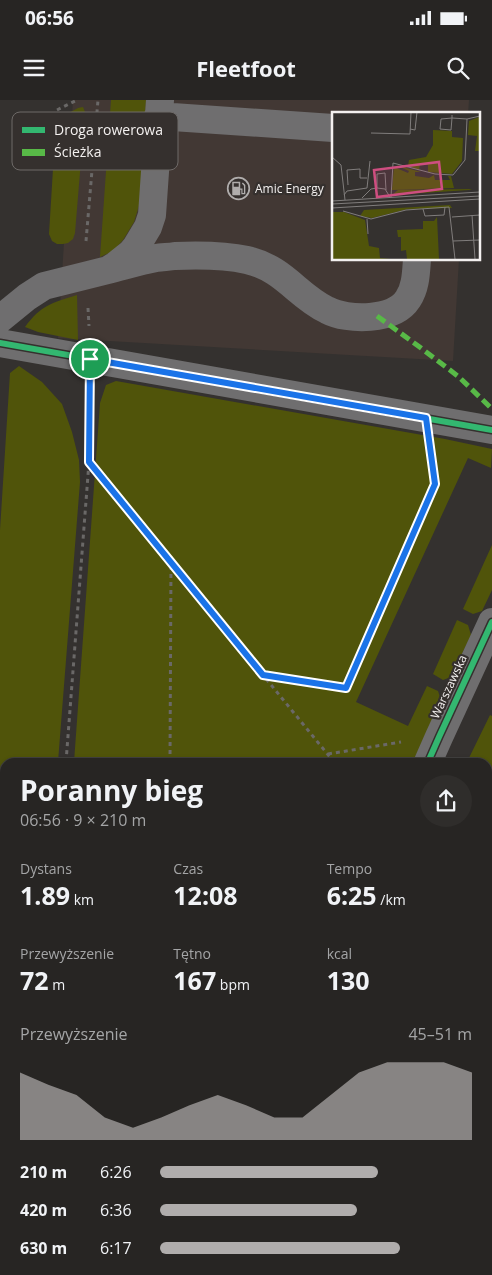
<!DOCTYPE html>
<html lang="pl">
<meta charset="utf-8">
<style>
body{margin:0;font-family:"Open Sans",sans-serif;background:#2f2d2b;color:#f1f3f6;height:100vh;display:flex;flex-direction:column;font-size:19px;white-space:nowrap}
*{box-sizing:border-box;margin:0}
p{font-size:16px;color:#a4a5a6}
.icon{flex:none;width:28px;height:28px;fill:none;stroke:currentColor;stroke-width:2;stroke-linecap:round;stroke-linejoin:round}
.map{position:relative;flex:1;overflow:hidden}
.panel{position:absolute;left:0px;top:658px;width:492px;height:518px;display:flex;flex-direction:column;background:#272523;border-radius:15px 15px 0 0;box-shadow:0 1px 4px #0004,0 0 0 1px #434241}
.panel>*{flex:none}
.pin{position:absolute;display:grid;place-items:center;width:42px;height:42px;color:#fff;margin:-21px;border:2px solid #fff;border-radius:50%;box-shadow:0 1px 5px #0007}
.round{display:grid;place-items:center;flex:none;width:52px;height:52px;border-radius:26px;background:#2f2d2b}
.summary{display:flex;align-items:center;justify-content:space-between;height:85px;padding:0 20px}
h1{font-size:28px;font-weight:700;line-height:38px}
.figures{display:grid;grid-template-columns:repeat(3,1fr);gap:8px;height:85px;padding:5px 20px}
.figures div{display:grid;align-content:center}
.figures b{font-size:25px;font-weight:700}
.figures small{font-size:14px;font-weight:400}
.figures p{font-size:14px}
.chart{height:140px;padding:10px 20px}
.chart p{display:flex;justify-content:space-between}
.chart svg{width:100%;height:90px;margin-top:5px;fill:#b0adac;opacity:.7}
ul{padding:0 20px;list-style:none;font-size:16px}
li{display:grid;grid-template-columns:80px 60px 1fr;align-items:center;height:38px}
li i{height:12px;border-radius:6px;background:#b0adac}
.status{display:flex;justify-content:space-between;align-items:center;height:35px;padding:0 25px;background:#272523;direction:ltr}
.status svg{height:14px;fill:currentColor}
header{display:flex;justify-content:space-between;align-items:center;height:65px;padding:0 20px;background:#272523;font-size:22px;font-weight:700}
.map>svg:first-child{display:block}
.built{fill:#423834}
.green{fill:#50540a}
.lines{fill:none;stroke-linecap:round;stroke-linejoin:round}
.path{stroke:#6a6867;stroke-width:3;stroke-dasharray:4 4;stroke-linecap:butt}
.minor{stroke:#6f6e6f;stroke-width:28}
.quiet{stroke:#58b947;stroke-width:5;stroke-dasharray:10 5;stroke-linecap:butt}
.cycleway-casing{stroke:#35302e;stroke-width:9}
.cycleway{stroke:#33b770;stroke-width:6}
.route-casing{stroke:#fff;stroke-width:10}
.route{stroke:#1a73e8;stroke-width:6}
.labels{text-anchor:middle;stroke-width:4.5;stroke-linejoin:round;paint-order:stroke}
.poi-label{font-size:12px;fill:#f3f0ef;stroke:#35302e;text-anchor:start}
.street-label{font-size:12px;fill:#f3f0ef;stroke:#35302e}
.inset-road{fill:none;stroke:#807d7c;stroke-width:1}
.view{fill:#ce4e80;fill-opacity:0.15;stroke:#ce4e80;stroke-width:2.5}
.inset-edge{fill:none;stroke:#f3f0ef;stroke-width:2.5}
.key{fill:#35302e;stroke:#6e6a68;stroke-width:1}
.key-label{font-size:14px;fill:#f3f0ef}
</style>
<div class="status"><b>06:56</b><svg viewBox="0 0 49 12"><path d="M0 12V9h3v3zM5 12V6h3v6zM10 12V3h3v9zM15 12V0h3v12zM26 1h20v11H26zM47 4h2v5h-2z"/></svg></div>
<header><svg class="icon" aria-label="menu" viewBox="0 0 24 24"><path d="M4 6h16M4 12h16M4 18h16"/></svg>Fleetfoot<svg class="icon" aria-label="search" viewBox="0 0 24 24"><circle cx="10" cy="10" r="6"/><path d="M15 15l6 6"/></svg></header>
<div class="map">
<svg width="492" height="1175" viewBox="0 0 492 1175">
<rect width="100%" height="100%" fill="#34312f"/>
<!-- built -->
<path class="built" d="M 73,0 L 469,0 L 468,14 L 333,14 L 333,159 L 459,159 L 453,261 L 58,238 Z
M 488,825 L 492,826 L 492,894 L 488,908 Z"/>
<!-- green -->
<path class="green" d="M 111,0 L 146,0 L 141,99 L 134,122 L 123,140 L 113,151 L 100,157 Z
M 83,7 L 85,12 L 75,133 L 73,139 L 68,143 L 63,144 L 57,144 L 52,141 L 49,134 L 56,20 L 78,8 Z
M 77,195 L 78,240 L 38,232 L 25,227 C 41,205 52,203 77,195 Z
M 19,266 L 42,282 L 62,304 L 72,332 L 79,360 L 80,382 L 58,662 L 5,662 L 5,1170 L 15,1170 L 14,1175 L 0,1175 L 0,430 L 10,273 Z
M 116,281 L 445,339 L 492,349 L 491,368 L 468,358 L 356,602 L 408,626 L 427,586 L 438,591 L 441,600 L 413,662 L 74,662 L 93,400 L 100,303 L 106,285 Z
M 492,445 L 492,490 L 482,511 L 473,514 L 463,509 Z
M 457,520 L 468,525 L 471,535 L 451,577 L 443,580 L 433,574 Z
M 490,615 L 492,616 L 492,826 L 488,825 L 488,662 L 467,662 Z
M 492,894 L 492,1175 L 283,1175 L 284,1170 L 488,1170 L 488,908 Z
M 29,1170 L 167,1170 L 166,1175 L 28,1175 Z"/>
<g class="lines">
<!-- path -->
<path class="path" d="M 57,10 L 77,0
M 86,141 L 98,0
M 88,208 L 89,226
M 89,362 L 334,662
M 263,575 L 346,588 L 435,384 L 430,351
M 328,654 L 401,642
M 66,662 L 89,362 L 89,290
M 170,662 L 171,463
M 22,1175 L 22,1170
M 82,1175 L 85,1170"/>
<!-- minor -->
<path class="minor" d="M 158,16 L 333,28
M 108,170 C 124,166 140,161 156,158 C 162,157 169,157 175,156 C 199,155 224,155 247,160 C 285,169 296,195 327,210 C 348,221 394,221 408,199 C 416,187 416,172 417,159
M 0,219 L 27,197 L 44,186 L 108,170 L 116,165 L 131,153 L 136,147 L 148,127 L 152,115 L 160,0
M 0,243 L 492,330
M 428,662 L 439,637 L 492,522
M 265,1175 L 266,1170"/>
<!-- quiet -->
<path class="quiet" d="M 377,216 L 421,248 L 459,277 L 492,309
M 265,1175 L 266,1170"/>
<defs>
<path id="cycleway" d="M 0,243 L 492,330
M 428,662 L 439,637 L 492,522"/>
</defs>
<!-- cycleway casing -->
<use href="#cycleway" class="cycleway-casing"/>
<!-- cycleway -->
<use href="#cycleway" class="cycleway"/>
</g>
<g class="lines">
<defs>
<path id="route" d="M 90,259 L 426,318 L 435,384 L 346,588 L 263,575 L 89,362 Z"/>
</defs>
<!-- route casing -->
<use href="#route" class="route-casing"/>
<!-- route -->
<use href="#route" class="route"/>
</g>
<!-- icons -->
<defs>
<symbol id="fuel-ring" viewBox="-11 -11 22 22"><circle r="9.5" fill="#35302e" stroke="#b0adac" stroke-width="1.5"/><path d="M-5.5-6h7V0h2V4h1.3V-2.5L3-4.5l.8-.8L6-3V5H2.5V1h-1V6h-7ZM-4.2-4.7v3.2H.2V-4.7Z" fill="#b0adac"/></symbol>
</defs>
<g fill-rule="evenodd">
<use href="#fuel-ring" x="226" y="76" width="25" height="25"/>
</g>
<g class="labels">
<!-- poi labels -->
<g class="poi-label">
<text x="255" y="93">Amic Energy</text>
</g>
<!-- street labels -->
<g class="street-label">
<text transform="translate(449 587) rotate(-65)" y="4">Warszawska</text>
</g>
</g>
<!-- overview -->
<g transform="translate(332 12)">
<rect width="148" height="148" fill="#34312f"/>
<path d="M 147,5 L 147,39 L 143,39 L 145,24 L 136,23 L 137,9 ZM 101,18 L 120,19 L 120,25 L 131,26 L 130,49 L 120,62 L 96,60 L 96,53 L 88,52 L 87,58 L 76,54 L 77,48 L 94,45 L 101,33 ZM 64,53 L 89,60 L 83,60 L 83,64 L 97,66 L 102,63 L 103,68 L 118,68 L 116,64 L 119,64 L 122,76 L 60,78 L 62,55 L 76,61 L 77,59 ZM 140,77 L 137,78 L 60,83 L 66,78 ZM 118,93 L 120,96 L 76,97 L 40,106 L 28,104 L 32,98 ZM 0,100 L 12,100 L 33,108 L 37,134 L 47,136 L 48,146 L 58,147 L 0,147 ZM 105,105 L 107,147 L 75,147 L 74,138 L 69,139 L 69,125 L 66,125 L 65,118 L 91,117 L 91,109 L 102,109 Z" fill="#50540a"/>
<path class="inset-road" d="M 120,3 L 120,6 L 135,7M 120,6 L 119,18 L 108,17 L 109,7 ZM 78,17 L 83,18 L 85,0M 39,21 L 78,22 L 79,0M 0,45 L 9,53 L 13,88M 121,63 L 133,48 L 135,7 L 148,4M 16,73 L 15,58 L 28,57 L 28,66 L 35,66M 45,76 L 45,62 L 53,61 L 54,78M 12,83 L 15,79 L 35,76 L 38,49M 59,85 L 61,51 L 103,62 L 121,63M 30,86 L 39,77 L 45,76 L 53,77 L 58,85M 0,89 L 148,80M 0,92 L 148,84M 0,96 L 148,87M 91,97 L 93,104 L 112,103 L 113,95M 11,99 L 39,107 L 74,98 L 117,95 L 123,147M 140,103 L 143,147M 120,105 L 148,103M 35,107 L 36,122M 121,129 L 148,128"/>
<path class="view" d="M 107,50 L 110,77 L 45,85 L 42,58 Z"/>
<rect width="148" height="148" class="inset-edge"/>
</g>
<!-- legend -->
<rect x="12" y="12" width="166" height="58" rx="8" class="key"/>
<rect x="22" y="27" width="23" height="6" fill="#33b770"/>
<rect x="22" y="49" width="23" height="7" fill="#58b947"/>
<g class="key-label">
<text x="54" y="35">Droga rowerowa</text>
<text x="54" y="57">Ścieżka</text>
</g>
</svg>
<div class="pin" style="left:90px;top:259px;background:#1e9e55"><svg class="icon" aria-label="arrive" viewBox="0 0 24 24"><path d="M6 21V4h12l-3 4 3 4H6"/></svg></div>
<section class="panel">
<div class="summary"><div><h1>Poranny bieg</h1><p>06:56 · 9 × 210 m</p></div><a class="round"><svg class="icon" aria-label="share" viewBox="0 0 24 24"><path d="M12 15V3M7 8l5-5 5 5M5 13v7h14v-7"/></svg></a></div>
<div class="figures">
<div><p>Dystans</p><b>1.89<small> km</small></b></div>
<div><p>Czas</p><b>12:08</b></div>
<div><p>Tempo</p><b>6:25<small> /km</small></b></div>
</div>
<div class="figures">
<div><p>Przewyższenie</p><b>72<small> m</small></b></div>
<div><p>Tętno</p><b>167<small> bpm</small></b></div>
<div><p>kcal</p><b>130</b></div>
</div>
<div class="chart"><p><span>Przewyższenie</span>45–51 m</p>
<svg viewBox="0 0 160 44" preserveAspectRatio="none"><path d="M0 44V11L10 17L20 22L30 33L40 38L50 33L60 27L70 22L80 27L90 33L100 33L110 22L120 11L130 6L140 6L150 6L160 11V44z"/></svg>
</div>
<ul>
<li><b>210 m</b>6:26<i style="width:70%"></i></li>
<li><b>420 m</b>6:36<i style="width:63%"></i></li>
<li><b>630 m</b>6:17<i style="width:77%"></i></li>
</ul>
</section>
</div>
